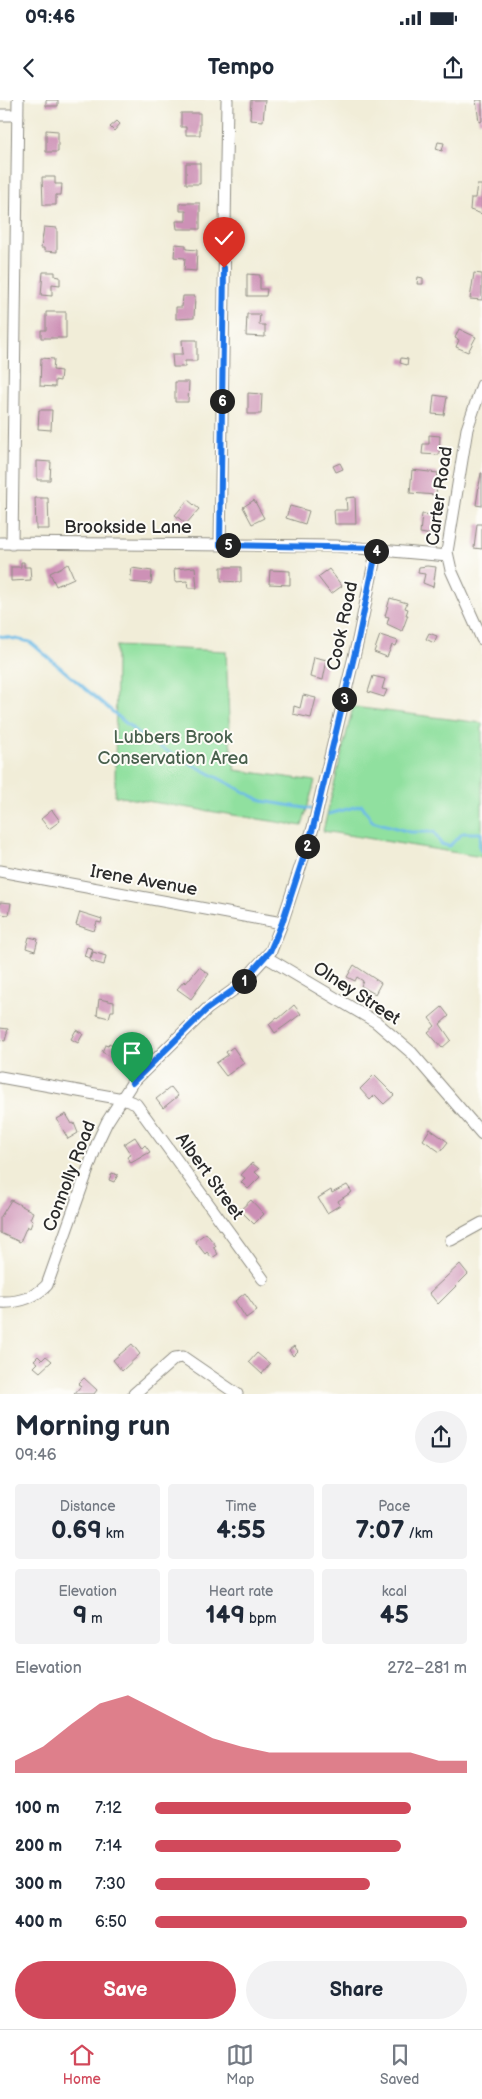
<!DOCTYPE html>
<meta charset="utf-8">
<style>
body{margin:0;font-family:"Balsamiq Sans",sans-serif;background:#f2f2f3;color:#1f2937;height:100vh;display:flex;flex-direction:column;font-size:19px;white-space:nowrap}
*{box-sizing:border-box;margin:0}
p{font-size:16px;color:#747a83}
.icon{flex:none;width:28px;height:28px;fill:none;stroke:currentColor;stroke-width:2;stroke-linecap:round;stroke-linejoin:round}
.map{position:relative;height:1294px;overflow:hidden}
.sheet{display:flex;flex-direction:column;background:#fff;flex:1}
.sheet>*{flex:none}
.pin{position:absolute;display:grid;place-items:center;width:42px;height:42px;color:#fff;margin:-51px -21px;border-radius:50% 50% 50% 0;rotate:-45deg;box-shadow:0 0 5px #0007}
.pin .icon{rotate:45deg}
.km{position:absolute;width:25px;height:25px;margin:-12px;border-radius:50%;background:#222;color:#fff;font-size:14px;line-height:25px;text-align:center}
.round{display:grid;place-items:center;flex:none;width:52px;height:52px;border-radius:26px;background:#f2f2f3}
.overview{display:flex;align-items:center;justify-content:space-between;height:85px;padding:0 15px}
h1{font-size:28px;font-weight:700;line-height:38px}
.stats{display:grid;grid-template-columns:repeat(3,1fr);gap:8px;height:85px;padding:5px 15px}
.stats div{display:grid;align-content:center;border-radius:5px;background:#f2f2f3;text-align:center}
.stats b{font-size:25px;font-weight:700}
.stats small{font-size:14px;font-weight:400}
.stats p{font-size:14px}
.chart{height:140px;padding:10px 15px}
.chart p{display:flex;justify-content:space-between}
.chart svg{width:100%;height:90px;margin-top:5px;fill:#d1495b;opacity:.7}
.primary-button{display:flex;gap:10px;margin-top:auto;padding:10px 15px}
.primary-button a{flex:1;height:58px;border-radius:30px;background:#d1495b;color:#fff;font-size:20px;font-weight:700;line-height:58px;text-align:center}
.primary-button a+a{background:#f2f2f3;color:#1f2937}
ul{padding:0 15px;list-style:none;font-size:16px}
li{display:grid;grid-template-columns:80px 60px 1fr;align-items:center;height:38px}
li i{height:12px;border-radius:6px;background:#d1495b}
.status{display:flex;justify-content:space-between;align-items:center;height:35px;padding:0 25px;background:#fff;direction:ltr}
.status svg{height:14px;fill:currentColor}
header{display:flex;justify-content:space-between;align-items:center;height:65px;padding:0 15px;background:#fff;font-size:22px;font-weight:700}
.menu{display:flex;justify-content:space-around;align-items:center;height:70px;border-top:1px solid #e0e1e3;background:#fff;font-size:14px;color:#747a83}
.menu a{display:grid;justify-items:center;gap:2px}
.menu .current{color:#d1495b}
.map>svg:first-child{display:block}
.green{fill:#90e09f;stroke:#5e8665}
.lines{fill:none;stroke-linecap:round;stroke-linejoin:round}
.stream{stroke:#6dbbe7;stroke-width:3}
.building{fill:#cd91b6}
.street-casing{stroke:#8e8c82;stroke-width:13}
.street{stroke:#fff;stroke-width:11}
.route-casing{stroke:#fff;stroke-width:10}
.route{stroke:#1a73e8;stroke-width:6}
.labels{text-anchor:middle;stroke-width:4;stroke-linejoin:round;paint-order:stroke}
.street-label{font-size:18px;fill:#2b2b2b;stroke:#fdfcf7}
.park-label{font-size:18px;fill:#49614e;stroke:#fdfcf7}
</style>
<div class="status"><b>09:46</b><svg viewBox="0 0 49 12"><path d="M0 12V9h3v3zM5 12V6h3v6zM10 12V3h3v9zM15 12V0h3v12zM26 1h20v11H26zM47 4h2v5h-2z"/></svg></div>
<header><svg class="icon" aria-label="back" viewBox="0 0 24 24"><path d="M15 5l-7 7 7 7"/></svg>Tempo<svg class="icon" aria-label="share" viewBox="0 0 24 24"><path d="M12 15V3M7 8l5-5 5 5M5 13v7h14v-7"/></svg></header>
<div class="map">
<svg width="482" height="1294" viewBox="0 0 482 1294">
<rect width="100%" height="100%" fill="#fdfcf7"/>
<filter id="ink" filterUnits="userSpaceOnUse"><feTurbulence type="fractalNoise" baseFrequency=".02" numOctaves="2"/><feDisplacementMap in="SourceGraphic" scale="10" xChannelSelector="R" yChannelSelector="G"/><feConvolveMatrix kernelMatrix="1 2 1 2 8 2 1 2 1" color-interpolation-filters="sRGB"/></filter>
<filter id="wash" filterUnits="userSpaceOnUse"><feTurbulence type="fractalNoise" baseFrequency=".0096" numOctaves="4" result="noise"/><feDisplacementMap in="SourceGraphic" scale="20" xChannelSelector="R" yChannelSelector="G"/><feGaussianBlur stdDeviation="1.12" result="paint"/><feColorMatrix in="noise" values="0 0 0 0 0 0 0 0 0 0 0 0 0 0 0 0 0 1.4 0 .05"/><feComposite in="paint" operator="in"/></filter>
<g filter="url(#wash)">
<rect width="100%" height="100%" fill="#f1edd8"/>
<!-- green -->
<path class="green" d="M 116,546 L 226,551 L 230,642 L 235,670 L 315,681 L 302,726 L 115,696 Z
M 353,607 L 482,623 L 482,757 L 323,731 Z"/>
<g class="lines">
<!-- stream -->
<path class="stream" d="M 0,536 L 30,542 L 146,640 L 262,701 L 311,709
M 329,714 L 362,705 L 372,721 L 410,732 L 434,732 L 441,744 L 449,746 L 463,733 L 481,733 L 479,747 L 482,752"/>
</g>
<g id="blocks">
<!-- building -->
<path class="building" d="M 46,0 L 58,0 L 58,6 L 46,6 Z
M 251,0 L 265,0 L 263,21 L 250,20 Z
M 476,0 L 482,0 L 482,21 L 479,22 Z
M 181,13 L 200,13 L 200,35 L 186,35 L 186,27 L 181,27 Z
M 117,21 L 120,24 L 114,31 L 110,27 Z
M 46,30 L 58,31 L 58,52 L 46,52 Z
M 438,42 L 444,43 L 442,51 L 436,49 Z
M 186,63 L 200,63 L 200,84 L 186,84 Z
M 42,77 L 55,77 L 55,84 L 62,84 L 61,95 L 56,95 L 56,105 L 43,105 Z
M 477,85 L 482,85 L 482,114 L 470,110 L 471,98 L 475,98 Z
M 180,103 L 200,103 L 200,129 L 177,129 L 176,121 L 186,121 L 186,111 L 180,111 Z
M 44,127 L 57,128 L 57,152 L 44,151 L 44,148 L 41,148 Z
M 175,144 L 186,145 L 186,149 L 197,150 L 196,171 L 184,170 L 185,158 L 174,157 Z
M 43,172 L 55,172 L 55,176 L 60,177 L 60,185 L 52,184 L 52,196 L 41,195 Z
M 474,173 L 482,174 L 482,200 L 470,199 Z
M 247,174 L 260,175 L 260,189 L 267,189 L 266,196 L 247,196 Z
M 418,177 L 423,178 L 423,184 L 417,184 Z
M 183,196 L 195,196 L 194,218 L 176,219 L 176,207 L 182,207 Z
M 46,212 L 66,212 L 66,238 L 41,238 L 41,230 L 46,230 Z
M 247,214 L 260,214 L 259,225 L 265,225 L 265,237 L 246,236 Z
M 459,229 L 476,237 L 468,252 L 456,247 L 459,240 L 455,238 Z
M 182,240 L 197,240 L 197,261 L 185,261 L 185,267 L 173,267 L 172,254 L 183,254 Z
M 41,258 L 54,259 L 53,270 L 61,271 L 60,281 L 55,280 L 55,287 L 40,286 Z
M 401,258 L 408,259 L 407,265 L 400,263 Z
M 175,282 L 189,282 L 188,302 L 175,302 Z
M 248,293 L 262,294 L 261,314 L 248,314 Z
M 434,295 L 447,297 L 444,315 L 432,314 Z
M 39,310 L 52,310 L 51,330 L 38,329 Z
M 429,335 L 440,336 L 439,355 L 422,354 L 423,344 L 429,344 Z
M 37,361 L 51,362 L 50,380 L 37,380 Z
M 340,363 L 343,369 L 336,372 L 333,366 Z
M 412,370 L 438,373 L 436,395 L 410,393 Z
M 481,373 L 482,373 L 482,406 L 476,405 Z
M 355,397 L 356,424 L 335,424 L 334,410 L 347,410 L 346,398 Z
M 35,398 L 48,398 L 49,429 L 36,429 Z
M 188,400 L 199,409 L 186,424 L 175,415 Z
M 254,400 L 264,418 L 252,424 L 243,407 Z
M 290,406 L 309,411 L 305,424 L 286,418 Z
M 422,414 L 434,415 L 432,435 L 420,433 Z
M 477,424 L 482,424 L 482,449 L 474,448 Z
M 21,462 L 24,462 L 24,467 L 30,467 L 31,480 L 11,481 L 11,467 L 21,467 Z
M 68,464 L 74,478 L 56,486 L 50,473 Z
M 427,466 L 436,467 L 433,487 L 423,483 L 425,474 L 418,473 L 419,467 Z
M 195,467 L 197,488 L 188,488 L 187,481 L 175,482 L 174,469 Z
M 221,467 L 241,467 L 241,482 L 221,481 Z
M 132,468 L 152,471 L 151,484 L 130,482 Z
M 329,469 L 342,486 L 331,494 L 318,477 Z
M 270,470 L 290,471 L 290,485 L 269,484 Z
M 390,498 L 407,503 L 405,508 L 408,509 L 406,515 L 408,515 L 402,531 L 387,524 L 389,517 L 385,516 Z
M 429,533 L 437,536 L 434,543 L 426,539 Z
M 380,535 L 398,541 L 396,546 L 392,545 L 387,557 L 374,552 Z
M 314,557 L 327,560 L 323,580 L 310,577 Z
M 373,576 L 385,579 L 382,589 L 387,590 L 384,597 L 368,592 Z
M 303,595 L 316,598 L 311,618 L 293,614 L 294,606 L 300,608 Z
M 52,710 L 60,721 L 49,729 L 41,719 Z
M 0,802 L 11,803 L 9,815 L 0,814 Z
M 80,812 L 102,819 L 101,823 L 97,822 L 94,831 L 76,825 Z
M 29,837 L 38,839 L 35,851 L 26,848 Z
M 87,847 L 93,849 L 90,858 L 84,856 Z
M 93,852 L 106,856 L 104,865 L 90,861 Z
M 354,865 L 381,883 L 375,894 L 361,886 L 363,881 L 357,877 L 355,881 L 347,877 Z
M 199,867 L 209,874 L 191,899 L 177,889 L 184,881 L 186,883 Z
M 99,899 L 114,902 L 114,911 L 111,911 L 109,918 L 97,915 Z
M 294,905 L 301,914 L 275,933 L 269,924 L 277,917 L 278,919 Z
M 442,907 L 449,916 L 440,924 L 451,940 L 442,948 L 428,932 L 435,926 L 429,918 Z
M 0,928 L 8,929 L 5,941 L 0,940 Z
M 76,930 L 83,934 L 78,943 L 71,939 Z
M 109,943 L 128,954 L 123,963 L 102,952 L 105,945 L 108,946 Z
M 233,947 L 244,963 L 226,976 L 216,963 L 228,955 L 226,952 Z
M 374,975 L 394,995 L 384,1004 L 375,995 L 370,1000 L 360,989 Z
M 171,987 L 178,996 L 163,1008 L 156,999 Z
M 66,1014 L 72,1024 L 74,1023 L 78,1033 L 68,1039 L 57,1019 Z
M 430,1029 L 448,1042 L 440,1052 L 423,1040 Z
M 135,1037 L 142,1048 L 145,1045 L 150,1052 L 131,1063 L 127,1057 L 131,1055 L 124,1044 Z
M 252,1063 L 259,1069 L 255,1072 L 260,1077 L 248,1089 L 241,1082 L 245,1078 L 241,1075 Z
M 112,1073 L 118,1075 L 114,1082 L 109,1080 Z
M 347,1085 L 352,1092 L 338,1101 L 340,1105 L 327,1113 L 318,1098 L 331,1090 L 332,1093 Z
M 11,1100 L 33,1112 L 30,1119 L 33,1120 L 30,1128 L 27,1126 L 20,1142 L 0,1133 L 0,1118 Z
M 251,1100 L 264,1114 L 254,1124 L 240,1110 Z
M 206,1133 L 216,1146 L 213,1147 L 218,1154 L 212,1158 L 207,1152 L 205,1154 L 195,1141 Z
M 460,1164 L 468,1174 L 438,1204 L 429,1193 Z
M 245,1193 L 257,1210 L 246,1218 L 235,1201 Z
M 132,1244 L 140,1254 L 122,1271 L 113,1260 Z
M 294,1246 L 298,1251 L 293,1256 L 289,1250 Z
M 257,1253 L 270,1264 L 262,1274 L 249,1262 Z
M 38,1256 L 42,1260 L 46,1256 L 52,1261 L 40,1272 L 34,1267 L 38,1263 L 34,1260 Z
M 84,1278 L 97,1290 L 94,1294 L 74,1294 L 81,1286 L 78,1284 Z"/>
</g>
</g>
<g filter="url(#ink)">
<use href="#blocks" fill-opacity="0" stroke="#8e8c82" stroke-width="1"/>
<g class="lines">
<defs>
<path id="street" d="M 0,15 L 18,15
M 482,285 L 467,329 L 447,452 L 451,470 L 482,539
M 0,443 L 336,446 L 448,456
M 12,444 L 18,0
M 220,445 L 227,0
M 0,771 L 282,823
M 266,857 L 376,922 L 412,953 L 482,1034
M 0,977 L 123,999 L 136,1004 L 263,1179
M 451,1140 L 482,1123
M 0,1202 C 18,1203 34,1198 47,1185 L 98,1041 L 107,1022 L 132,983 L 207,909 L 239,886 L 271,851 L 282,823 L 313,728 L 358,540 L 377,448
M 134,1294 L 175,1258 L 183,1257 L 237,1294"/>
</defs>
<!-- street casing -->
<use href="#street" class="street-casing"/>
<!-- street -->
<use href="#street" class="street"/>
</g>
</g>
<g class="lines" filter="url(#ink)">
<defs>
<path id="route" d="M 132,983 L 207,909 L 239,886 L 270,851 L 282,823 L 313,728 L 358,540 L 377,448 L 220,445 L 224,168"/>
</defs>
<!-- route casing -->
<use href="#route" class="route-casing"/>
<!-- route -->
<use href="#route" class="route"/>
</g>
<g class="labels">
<!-- street labels -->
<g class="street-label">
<text transform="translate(439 396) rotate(-82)" y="6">Carter Road</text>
<text x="128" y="433">Brookside Lane</text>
<text transform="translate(342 526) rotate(-78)" y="6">Cook Road</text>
<text transform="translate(144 780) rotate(10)" y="6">Irene Avenue</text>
<text transform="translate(357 893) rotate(33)" y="6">Olney Street</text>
<text transform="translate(69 1076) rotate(-69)" y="6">Connolly Road</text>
<text transform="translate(210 1076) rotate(54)" y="6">Albert Street</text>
</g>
<!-- park labels -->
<g class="park-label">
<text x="173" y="643">Lubbers Brook<tspan x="173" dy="21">Conservation Area</tspan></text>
</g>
</g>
</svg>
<div class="pin" style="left:132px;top:983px;background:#1e9e55"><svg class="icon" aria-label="arrive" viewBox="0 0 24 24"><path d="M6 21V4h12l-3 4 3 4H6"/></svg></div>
<div class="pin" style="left:224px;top:168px;background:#d93025"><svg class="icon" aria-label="check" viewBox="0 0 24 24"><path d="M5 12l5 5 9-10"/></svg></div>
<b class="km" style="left:244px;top:881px">1</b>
<b class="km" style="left:307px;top:746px">2</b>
<b class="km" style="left:344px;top:599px">3</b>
<b class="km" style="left:376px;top:451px">4</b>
<b class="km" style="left:228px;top:445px">5</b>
<b class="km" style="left:222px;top:301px">6</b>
</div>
<section class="sheet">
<div class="overview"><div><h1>Morning run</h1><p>09:46</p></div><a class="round"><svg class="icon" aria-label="share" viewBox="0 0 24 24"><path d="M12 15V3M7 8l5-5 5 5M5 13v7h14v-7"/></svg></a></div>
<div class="stats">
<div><p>Distance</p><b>0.69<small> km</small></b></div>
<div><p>Time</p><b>4:55</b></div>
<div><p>Pace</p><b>7:07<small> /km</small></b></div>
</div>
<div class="stats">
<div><p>Elevation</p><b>9<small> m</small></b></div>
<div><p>Heart rate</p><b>149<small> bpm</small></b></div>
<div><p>kcal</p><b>45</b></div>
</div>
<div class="chart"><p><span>Elevation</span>272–281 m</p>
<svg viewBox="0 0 160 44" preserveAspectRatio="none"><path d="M0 44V38L10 31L20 20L30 10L40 6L50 13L60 20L70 27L80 31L90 34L100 34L110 34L120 34L130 34L140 34L150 38L160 38V44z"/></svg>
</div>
<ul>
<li><b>100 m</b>7:12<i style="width:82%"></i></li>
<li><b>200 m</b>7:14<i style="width:79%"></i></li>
<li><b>300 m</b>7:30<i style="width:69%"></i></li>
<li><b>400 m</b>6:50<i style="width:100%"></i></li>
</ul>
<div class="primary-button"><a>Save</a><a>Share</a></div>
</section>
<nav class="menu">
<a class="current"><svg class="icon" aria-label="home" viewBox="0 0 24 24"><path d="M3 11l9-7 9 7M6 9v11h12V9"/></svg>Home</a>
<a><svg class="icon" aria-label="map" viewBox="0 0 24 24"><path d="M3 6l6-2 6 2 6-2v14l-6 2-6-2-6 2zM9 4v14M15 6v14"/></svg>Map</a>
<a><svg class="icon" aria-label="saved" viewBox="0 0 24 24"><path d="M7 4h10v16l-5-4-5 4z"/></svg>Saved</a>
</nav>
